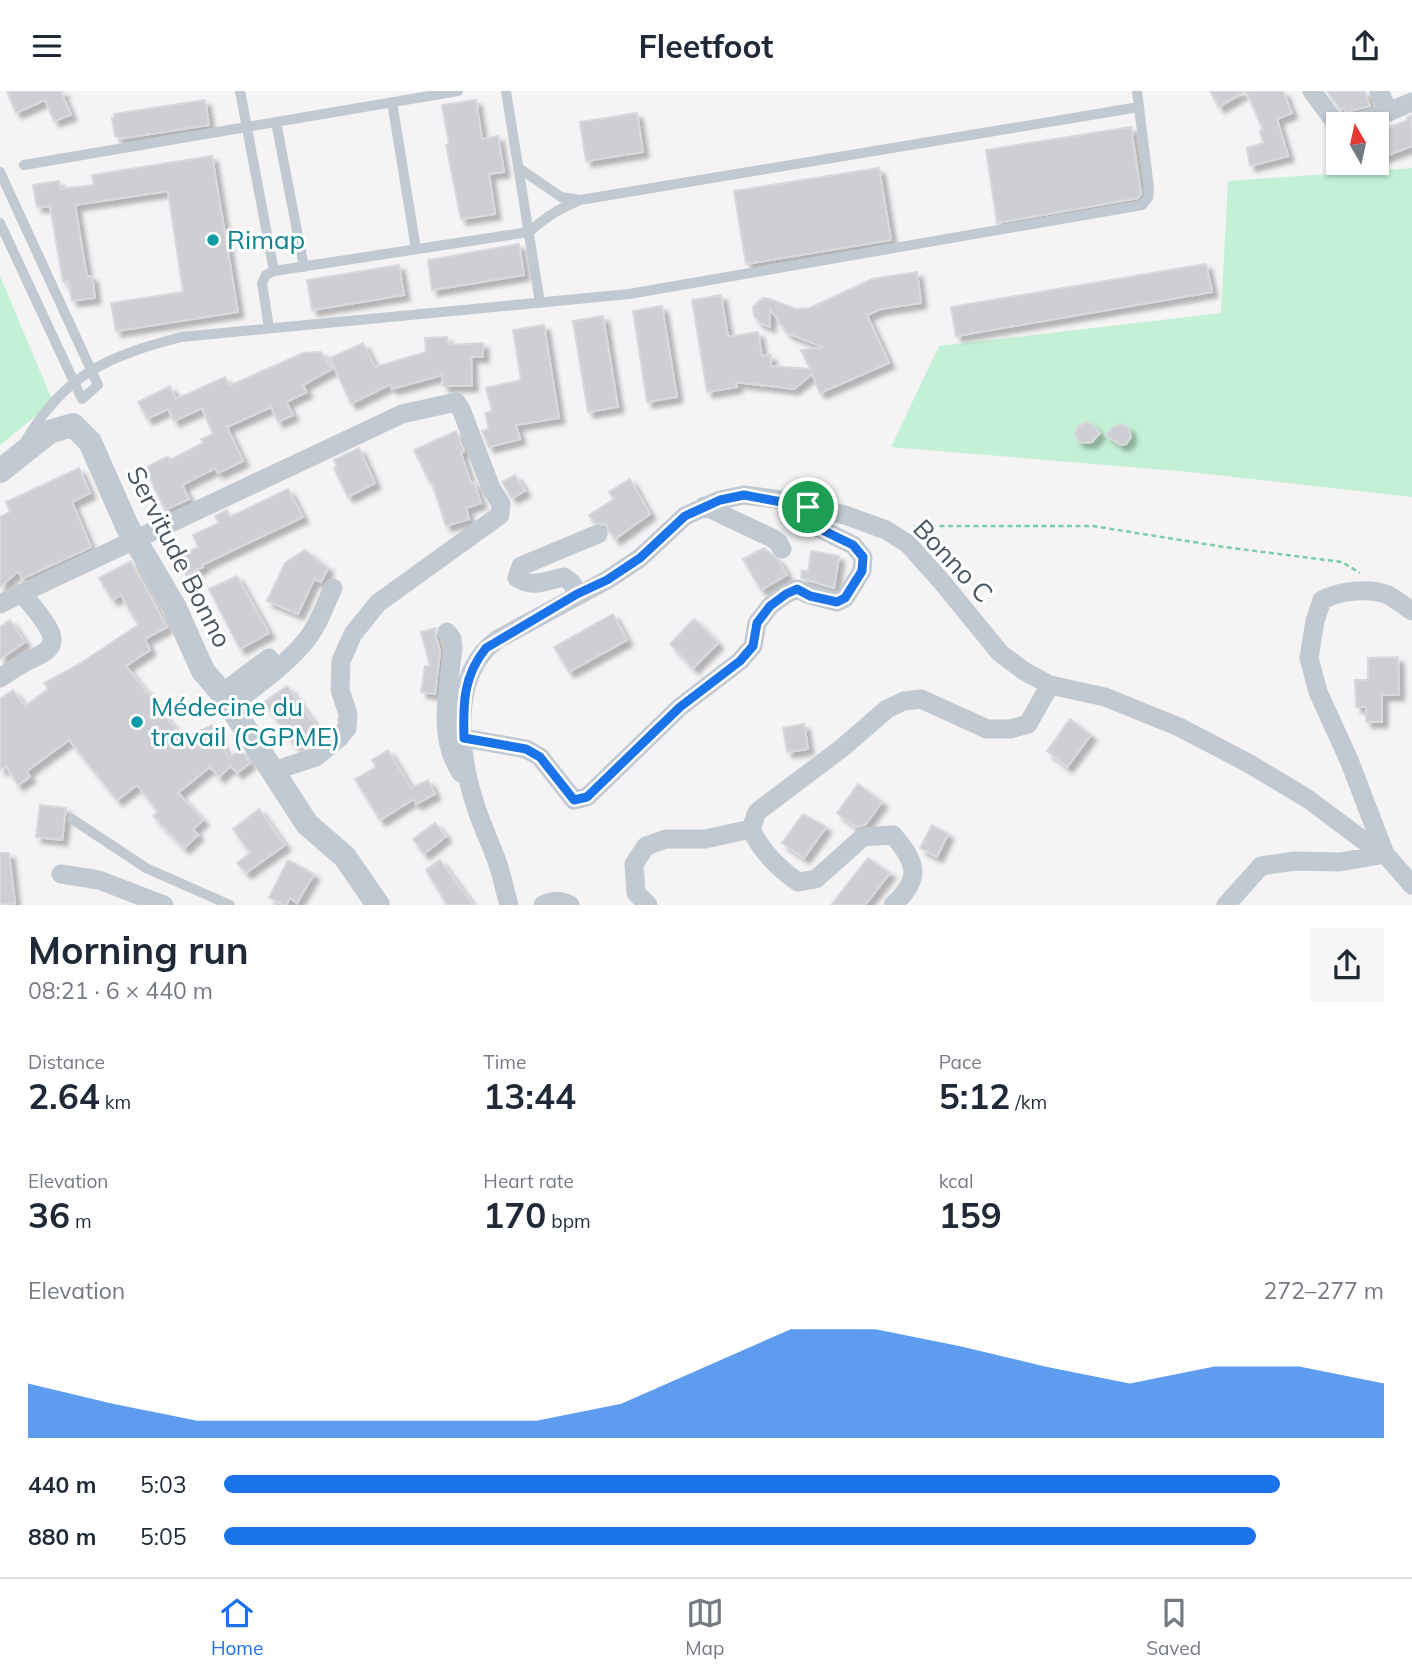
<!DOCTYPE html>
<meta charset="utf-8">
<style>
body{margin:0;font-family:Mulish,sans-serif;background:#f6f6f7;color:#1f2937;height:100vh;display:flex;flex-direction:column;font-size:26px;white-space:nowrap}
*{box-sizing:border-box;margin:0}
p{font-size:23px;color:#747a83}
.icon{flex:none;width:38px;height:38px;fill:none;stroke:currentColor;stroke-width:2;stroke-linecap:round;stroke-linejoin:round}
.map{position:relative;height:814px;overflow:hidden}
.sheet{display:flex;flex-direction:column;background:#fff;flex:1}
.sheet>*{flex:none}
.needle{width:46px;rotate:351deg}
.buttons{position:absolute;left:1326px;top:21px;display:grid;gap:14px}
.buttons a{display:grid;place-items:center;width:63px;height:63px;border-radius:0px;background:#fff;box-shadow:0 2px 5px #0004;font-size:35px}
.pin{position:absolute;display:grid;place-items:center;width:60px;height:60px;color:#fff;margin:-30px;border:4px solid #fff;border-radius:50%;box-shadow:0 2px 7px #0007}
.round{display:grid;place-items:center;flex:none;width:74px;height:74px;border-radius:0px;background:#f6f6f7}
.summary{display:flex;align-items:center;justify-content:space-between;height:119px;padding:0 28px}
h1{font-size:38px;font-weight:700;line-height:52px}
.figures{display:grid;grid-template-columns:repeat(3,1fr);gap:10px;height:119px;padding:7px 28px}
.figures div{display:grid;align-content:center}
.figures b{font-size:35px;font-weight:700}
.figures small{font-size:19px;font-weight:400}
.figures p{font-size:19px}
.chart{height:196px;padding:14px 28px}
.chart p{display:flex;justify-content:space-between}
.chart svg{width:100%;height:126px;margin-top:7px;fill:#1a73e8;opacity:.7}
ul{padding:0 28px;list-style:none;font-size:23px}
li{display:grid;grid-template-columns:112px 84px 1fr;align-items:center;height:52px}
li i{height:18px;border-radius:9px;background:#1a73e8}
header{display:flex;justify-content:space-between;align-items:center;height:91px;padding:0 28px;background:#fff;font-size:32px;font-weight:700}
.dock{display:flex;justify-content:space-around;align-items:center;height:98px;border-top:2px solid #e0e1e3;background:#fff;font-size:19px;color:#747a83}
.dock a{display:grid;justify-items:center;gap:4px}
.dock .active{color:#1a73e8}
.map>svg:first-child{display:block}
.green{fill:#c3f1d5}
.building{fill:#cdcfd5;stroke:#d7d9de;stroke-width:2;filter:url(#shadow)}
.lines{fill:none;stroke-linecap:round;stroke-linejoin:round}
.path{stroke:#7ad0a6;stroke-width:2.5;stroke-dasharray:5 3.5;stroke-linecap:butt}
.service{stroke:#c1cad2;stroke-width:10}
.minor{stroke:#c1cad2;stroke-width:19}
.tertiary{stroke:#c1cad2;stroke-width:24}
.route-casing{stroke:#fff;stroke-width:14}
.route{stroke:#1a73e8;stroke-width:9}
.culture-dot{fill:#0f9aa8;stroke:#fff;stroke-width:2.5}
.labels{text-anchor:middle;stroke-width:6;stroke-linejoin:round;paint-order:stroke}
.culture-label{font-size:26px;fill:#0d838f;stroke:#fff;text-anchor:start}
.street-label{font-size:26px;fill:#4a5661;stroke:#fff}
</style>
<header><svg class="icon" aria-label="menu" viewBox="0 0 24 24"><path d="M4 6h16M4 12h16M4 18h16"/></svg>Fleetfoot<svg class="icon" aria-label="share" viewBox="0 0 24 24"><path d="M12 15V3M7 8l5-5 5 5M5 13v7h14v-7"/></svg></header>
<div class="map">
<svg width="1412" height="814" viewBox="0 0 1412 814">
<defs>
<filter id="shadow"><feDropShadow dx="5.5" dy="5.5" stdDeviation="2" flood-color="#0004"/></filter>
</defs>
<rect width="100%" height="100%" fill="#f5f3f3"/>
<!-- green -->
<path class="green" d="M 1412,77 L 1412,406 L 1190,381 L 891,356 L 939,255 L 1221,222 L 1228,90 Z
M 0,185 L 53,311 L 0,354 Z"/>
<!-- building -->
<path class="building" d="M 7,0 L 65,0 L 61,1 L 71,24 L 54,30 L 45,9 L 16,22 Z
M 1210,0 L 1283,0 L 1292,22 L 1277,28 L 1288,65 L 1250,75 L 1247,57 L 1263,52 L 1260,40 L 1263,39 L 1246,0 L 1219,16 Z
M 1327,0 L 1365,0 L 1370,15 L 1346,21 L 1344,17 L 1340,18 Z
M 205,9 L 209,34 L 119,48 L 118,45 L 115,45 L 112,27 L 115,27 L 114,23 Z
M 476,9 L 482,48 L 498,45 L 504,81 L 489,83 L 495,123 L 461,128 L 446,54 L 449,53 L 442,14 Z
M 637,22 L 643,61 L 586,70 L 580,31 Z
M 1412,24 L 1412,55 L 1377,68 L 1377,41 L 1408,29 L 1407,27 Z
M 1131,36 L 1141,103 L 1138,107 L 997,132 L 986,59 Z
M 212,65 L 238,221 L 116,240 L 111,212 L 183,201 L 168,100 L 75,114 L 87,186 L 92,185 L 95,207 L 72,210 L 68,190 L 63,191 L 50,115 L 37,116 L 33,94 L 59,90 L 60,98 L 94,94 L 92,84 Z
M 879,77 L 891,149 L 746,173 L 734,100 Z
M 519,153 L 524,184 L 432,199 L 428,169 Z
M 1206,173 L 1212,201 L 956,245 L 951,216 Z
M 399,174 L 404,204 L 312,219 L 307,189 Z
M 917,181 L 921,212 L 881,218 L 867,224 L 889,272 L 820,302 L 812,283 L 794,298 L 736,291 L 737,296 L 707,301 L 692,209 L 721,204 L 728,246 L 758,241 L 762,265 L 771,264 L 771,275 L 810,278 L 801,259 L 823,256 L 787,242 L 770,218 L 770,236 L 760,232 L 754,225 L 753,216 L 760,209 L 764,209 L 763,207 L 770,208 L 795,218 L 810,217 L 872,188 Z
M 662,215 L 677,306 L 647,311 L 633,220 Z
M 603,225 L 618,316 L 588,321 L 573,230 Z
M 544,234 L 559,327 L 516,334 L 520,348 L 489,356 L 482,340 L 489,338 L 485,322 L 492,320 L 486,297 L 521,289 L 513,239 Z
M 447,246 L 448,254 L 483,252 L 483,266 L 471,266 L 472,295 L 443,295 L 442,284 L 392,298 L 391,293 L 351,313 L 330,267 L 363,252 L 375,276 L 426,261 L 425,247 Z
M 321,261 L 332,278 L 303,294 L 307,301 L 286,311 L 293,324 L 278,331 L 271,316 L 227,336 L 243,370 L 218,382 L 215,377 L 182,394 L 189,408 L 165,419 L 145,377 L 168,365 L 170,369 L 203,352 L 201,348 L 213,343 L 202,317 L 174,330 L 168,318 L 147,328 L 138,311 L 170,295 L 176,308 L 225,286 L 229,295 L 303,262 Z
M 1086,331 L 1093,334 L 1100,342 L 1092,351 L 1085,352 L 1078,350 L 1075,343 L 1077,336 Z
M 1121,333 L 1129,337 L 1131,346 L 1126,353 L 1120,354 L 1106,344 L 1113,336 Z
M 456,340 L 464,360 L 461,362 L 471,392 L 474,391 L 481,412 L 466,417 L 469,428 L 446,435 L 432,391 L 430,392 L 414,359 Z
M 359,357 L 375,392 L 348,406 L 334,377 L 337,375 L 334,369 Z
M 79,377 L 90,402 L 72,411 L 91,456 L 22,488 L 18,480 L 0,496 L 0,426 L 10,421 L 6,411 Z
M 515,384 L 525,400 L 512,407 L 502,391 Z
M 630,388 L 650,423 L 615,448 L 606,434 L 594,432 L 589,424 L 614,408 L 609,401 Z
M 288,398 L 303,426 L 202,474 L 203,476 L 186,484 L 178,466 L 198,456 L 193,444 L 219,432 L 215,425 L 227,419 L 230,426 Z
M 764,457 L 779,470 L 787,484 L 761,499 L 743,468 Z
M 305,459 L 328,477 L 321,491 L 314,488 L 298,523 L 267,510 L 285,472 Z
M 811,460 L 839,465 L 834,497 L 801,487 L 802,479 L 808,481 Z
M 131,470 L 167,536 L 145,548 L 150,559 L 126,575 L 183,648 L 212,634 L 229,667 L 241,658 L 250,672 L 237,682 L 231,675 L 219,686 L 210,676 L 178,702 L 203,729 L 193,738 L 198,744 L 184,757 L 153,725 L 158,721 L 137,694 L 117,709 L 69,649 L 27,680 L 30,686 L 18,694 L 6,675 L 0,679 L 0,608 L 13,599 L 25,615 L 48,598 L 44,592 L 81,572 L 138,534 L 121,504 L 112,509 L 99,487 Z
M 237,485 L 269,542 L 240,558 L 209,498 Z
M 613,523 L 627,549 L 569,581 L 554,556 Z
M 694,528 L 718,552 L 693,577 L 670,553 Z
M 10,529 L 25,551 L 0,568 L 0,536 Z
M 436,537 L 435,543 L 440,560 L 435,603 L 421,601 L 425,575 L 430,575 L 421,541 Z
M 1398,566 L 1399,604 L 1382,604 L 1382,631 L 1366,631 L 1366,616 L 1356,616 L 1355,589 L 1368,589 L 1368,567 Z
M 287,595 L 318,638 L 295,655 L 264,611 Z
M 1070,628 L 1091,644 L 1067,676 L 1047,660 Z
M 804,633 L 808,658 L 787,661 L 783,637 Z
M 388,659 L 411,697 L 428,689 L 435,703 L 416,713 L 414,708 L 380,729 L 355,688 L 376,676 L 372,669 Z
M 858,693 L 882,711 L 865,734 L 856,736 L 837,722 Z
M 40,714 L 66,717 L 62,749 L 36,746 Z
M 259,718 L 285,754 L 246,782 L 237,772 L 250,762 L 233,738 Z
M 803,723 L 826,736 L 804,767 L 782,752 Z
M 435,732 L 446,745 L 424,763 L 413,748 Z
M 932,734 L 948,743 L 937,766 L 920,757 Z
M 0,762 L 9,762 L 15,812 L 0,813 Z
M 868,767 L 890,782 L 865,814 L 831,814 Z
M 288,769 L 314,783 L 297,812 L 290,807 L 286,814 L 283,814 L 269,806 Z
M 440,769 L 473,814 L 447,814 L 426,779 Z"/>
<g class="lines">
<!-- path -->
<path class="path" d="M 914,435 L 1093,435 L 1224,456 L 1342,471 L 1360,482"/>
<!-- service -->
<path class="service" d="M 240,0 L 274,180
M 506,0 L 540,212
M 392,11 L 416,158
M 276,31 L 304,176
M 24,74 L 458,0
M 519,77 L 561,106 L 579,109
M 0,81 L 98,294 L 82,308 L 0,132
M 269,237 L 262,192 L 266,184 L 274,180 L 529,141 C 545,127 559,117 580,109 L 1139,16
M 26,349 C 66,282 109,265 181,246 L 629,203 L 1142,114 L 1148,107 L 1149,97 L 1137,0
M 72,728 L 146,777 L 230,814"/>
<!-- minor -->
<path class="minor" d="M 1312,0 L 1334,30 L 1342,33
M 1379,0 L 1389,21
M 1348,33 L 1379,25 L 1412,11
M 704,415 L 772,447 L 778,451 L 782,458
M 22,502 L 402,323 L 456,311 L 461,318 L 491,397 L 501,413 L 500,424 L 378,512 L 353,543 L 341,570 L 340,599 L 348,623 L 347,637 L 339,647 L 316,666 L 273,680
M 577,503 L 572,492 L 564,486 C 546,489 535,498 517,487 L 521,475 L 598,443
M 0,513 L 22,502 C 31,514 46,529 51,543 C 57,561 35,565 24,572 C 16,576 8,582 0,587
M 1412,520 C 1404,515 1396,508 1388,504 C 1370,496 1339,500 1322,509 L 1315,530 L 1309,567 L 1318,601 L 1349,669 L 1385,763 L 1412,794
M 447,541 L 452,548 L 453,556 C 449,598 436,644 461,682
M 222,602 L 269,567
M 230,614 C 253,599 298,564 312,541 C 321,528 326,511 333,497
M 464,647 L 526,658 L 540,666 L 574,709 L 587,706 L 680,616 L 740,570 L 753,555 L 757,532 L 770,515 L 786,503 L 797,498 L 810,504 L 837,511 L 845,507 L 862,480 L 863,466 L 853,454 L 806,431 L 803,428 L 808,416
M 61,783 L 99,789 L 164,814
M 509,814 C 505,800 502,786 498,773 C 492,756 484,739 478,722 C 460,671 446,584 498,548 L 607,489 L 640,467 L 685,425 L 720,409 L 744,404 L 782,409 L 845,424 L 886,439 L 908,453 L 942,491 L 1000,562 L 1024,580 L 1050,594 L 1105,606 L 1179,636 L 1248,672 L 1308,708 L 1383,764
M 543,814 C 554,809 560,809 570,814
M 648,814 L 636,802 L 634,773 L 646,755 L 666,748 L 705,748 L 751,738
M 893,814 C 922,787 917,772 893,744 L 863,746 L 816,788 L 798,791 C 778,777 761,760 751,738 L 757,721 L 842,657 L 887,618 L 904,610 L 921,608 L 987,638 L 1010,638 L 1028,633 L 1050,594
M 1226,814 L 1261,775 L 1295,770 L 1340,771 L 1385,763"/>
<!-- tertiary -->
<path class="tertiary" d="M 0,380 L 49,341 L 73,334 L 90,351 L 127,435 L 174,515 L 203,580 L 222,602 L 307,733 L 345,766 L 378,814"/>
</g>
<g class="lines">
<defs>
<path id="route" d="M 744,404 L 808,416 L 803,428 L 806,431 L 853,454 L 863,466 L 862,480 L 845,507 L 837,511 L 810,505 L 797,498 L 786,503 L 770,515 L 757,532 L 753,555 L 740,570 L 680,616 L 587,706 L 574,709 L 540,666 L 526,658 L 464,647 C 463,613 463,585 486,557 L 577,503 L 607,489 L 640,467 L 685,425 L 720,409 Z"/>
</defs>
<!-- route casing -->
<use href="#route" class="route-casing"/>
<!-- route -->
<use href="#route" class="route"/>
</g>
<!-- markers -->
<g class="culture-dot">
<circle cx="213" cy="149" r="7"/>
<circle cx="137" cy="631" r="7"/>
</g>
<g class="labels">
<!-- culture labels -->
<g class="culture-label">
<text x="227" y="158">Rimap</text>
<text x="151" y="625">Médecine du<tspan x="151" dy="30">travail (CGPME)</tspan></text>
</g>
<!-- street labels -->
<g class="street-label">
<text transform="translate(179 466) rotate(63)" y="9">Servitude Bonno</text>
<text transform="translate(953 470) rotate(47)" y="9">Bonno C</text>
</g>
</g>
</svg>
<div class="buttons">
<a><svg class="needle" viewBox="-14 -14 28 28"><path d="M0-13l5 13h-10z" fill="#e53935"/><path d="M0 13l5-13h-10z" fill="#747a83"/></svg></a>
</div>
<div class="pin" style="left:808px;top:416px;background:#1e9e55"><svg class="icon" aria-label="arrive" viewBox="0 0 24 24"><path d="M6 21V4h12l-3 4 3 4H6"/></svg></div>
</div>
<section class="sheet">
<div class="summary"><div><h1>Morning run</h1><p>08:21 · 6 × 440 m</p></div><a class="round"><svg class="icon" aria-label="share" viewBox="0 0 24 24"><path d="M12 15V3M7 8l5-5 5 5M5 13v7h14v-7"/></svg></a></div>
<div class="figures">
<div><p>Distance</p><b>2.64<small> km</small></b></div>
<div><p>Time</p><b>13:44</b></div>
<div><p>Pace</p><b>5:12<small> /km</small></b></div>
</div>
<div class="figures">
<div><p>Elevation</p><b>36<small> m</small></b></div>
<div><p>Heart rate</p><b>170<small> bpm</small></b></div>
<div><p>kcal</p><b>159</b></div>
</div>
<div class="chart"><p><span>Elevation</span>272–277 m</p>
<svg viewBox="0 0 160 44" preserveAspectRatio="none"><path d="M0 44V25L10 32L20 38L30 38L40 38L50 38L60 38L70 32L80 19L90 6L100 6L110 12L120 19L130 25L140 19L150 19L160 25V44z"/></svg>
</div>
<ul>
<li><b>440 m</b>5:03<i style="width:91%"></i></li>
<li><b>880 m</b>5:05<i style="width:89%"></i></li>
</ul>
</section>
<nav class="dock">
<a class="active"><svg class="icon" aria-label="home" viewBox="0 0 24 24"><path d="M3 11l9-7 9 7M6 9v11h12V9"/></svg>Home</a>
<a><svg class="icon" aria-label="map" viewBox="0 0 24 24"><path d="M3 6l6-2 6 2 6-2v14l-6 2-6-2-6 2zM9 4v14M15 6v14"/></svg>Map</a>
<a><svg class="icon" aria-label="saved" viewBox="0 0 24 24"><path d="M7 4h10v16l-5-4-5 4z"/></svg>Saved</a>
</nav>
